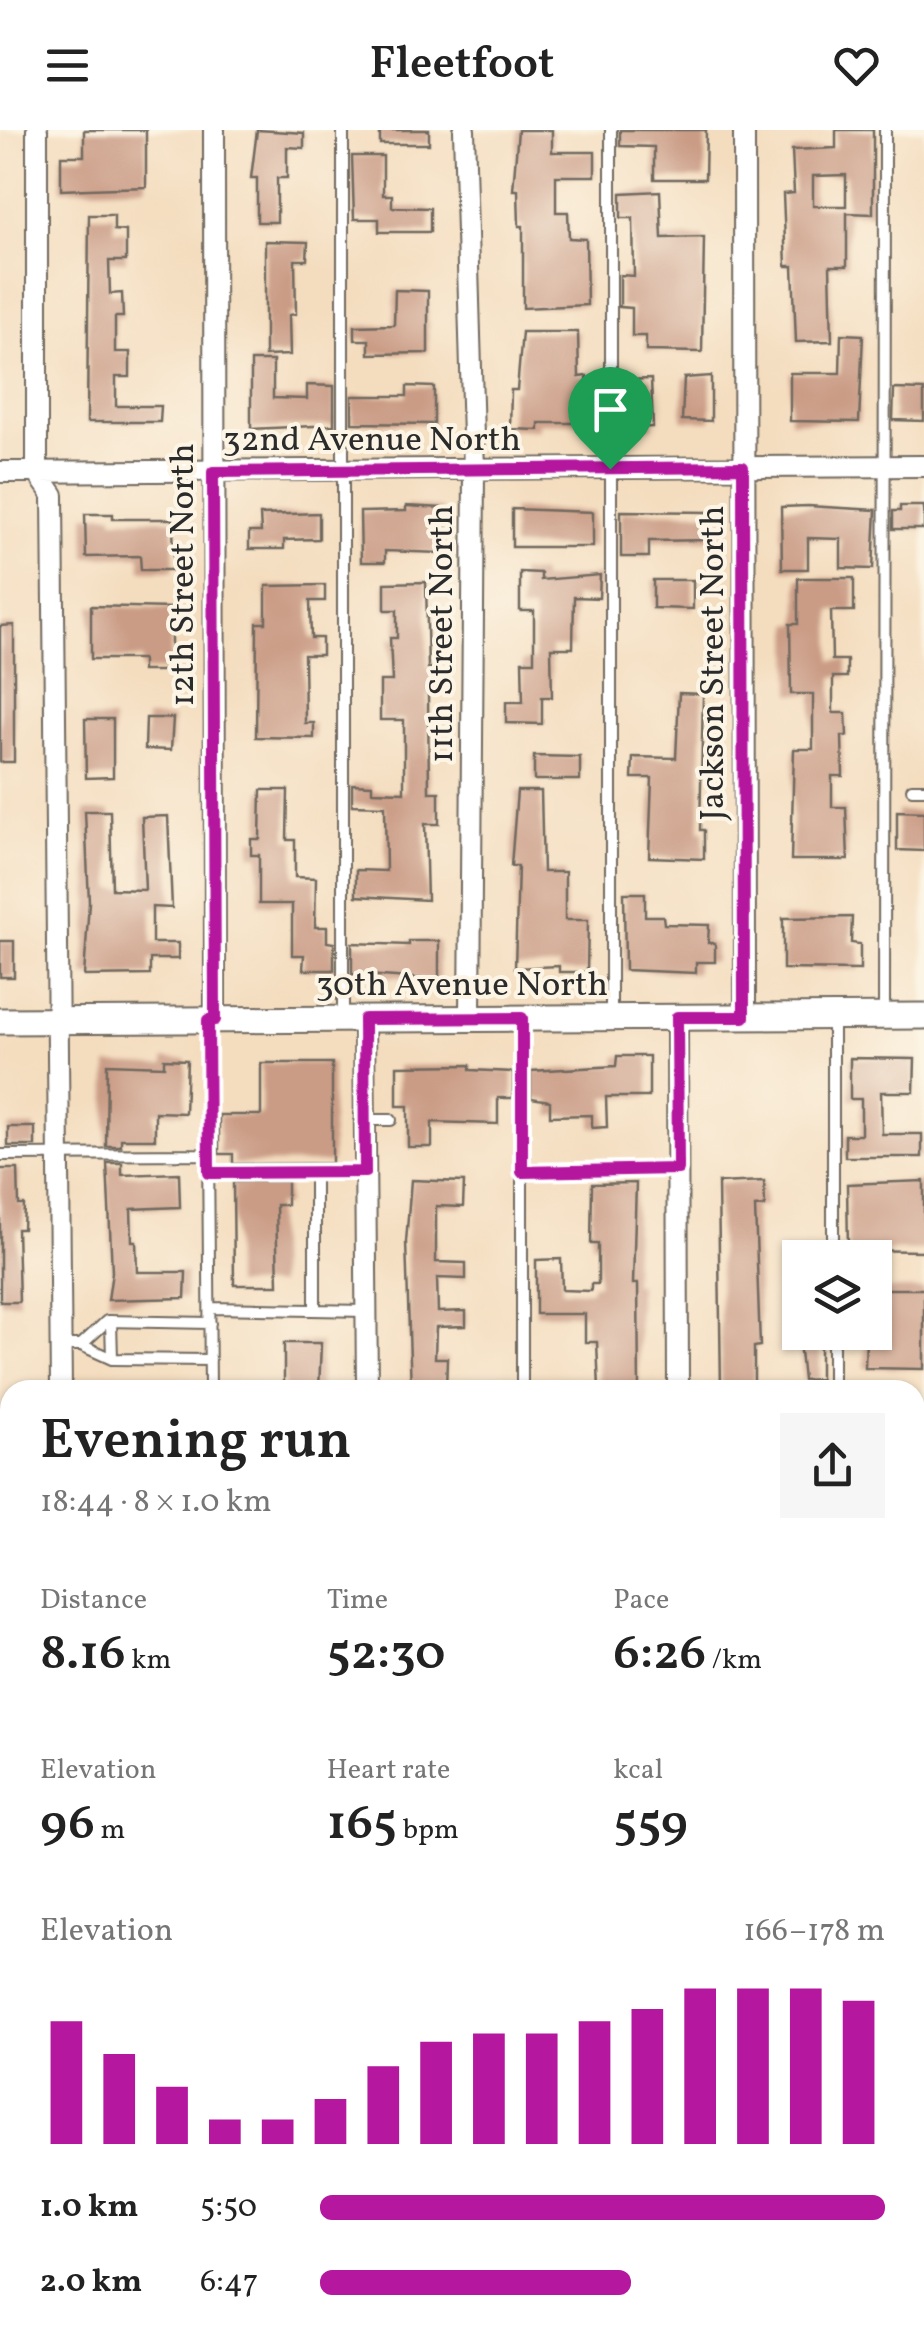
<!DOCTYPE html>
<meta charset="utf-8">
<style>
body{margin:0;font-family:Vollkorn,serif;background:#f6f6f6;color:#222;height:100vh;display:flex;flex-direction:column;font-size:38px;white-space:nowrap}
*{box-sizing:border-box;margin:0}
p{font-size:32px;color:#767676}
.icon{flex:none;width:55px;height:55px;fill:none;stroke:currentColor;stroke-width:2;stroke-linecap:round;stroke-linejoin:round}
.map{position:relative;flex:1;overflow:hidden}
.details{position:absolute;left:0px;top:1250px;width:925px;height:960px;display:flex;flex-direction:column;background:#fff;border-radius:30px 30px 0 0;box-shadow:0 2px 8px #0004}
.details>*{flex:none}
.buttons{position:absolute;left:782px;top:1110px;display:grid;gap:20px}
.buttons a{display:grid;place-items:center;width:110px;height:110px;border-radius:0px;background:#fff;box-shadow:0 2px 8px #0004;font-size:50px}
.pin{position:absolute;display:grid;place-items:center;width:85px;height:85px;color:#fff;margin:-102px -42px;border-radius:50% 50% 50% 0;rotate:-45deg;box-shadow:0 0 10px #0007}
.pin .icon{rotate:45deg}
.round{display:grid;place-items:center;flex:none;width:105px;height:105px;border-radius:0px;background:#f6f6f6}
.headline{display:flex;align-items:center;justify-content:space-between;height:170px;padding:0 40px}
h1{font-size:55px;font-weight:600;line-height:75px}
.stats{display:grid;grid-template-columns:repeat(3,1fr);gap:15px;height:170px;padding:10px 40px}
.stats div{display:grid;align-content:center}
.stats b{font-size:50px;font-weight:600}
.stats small{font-size:28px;font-weight:400}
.stats p{font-size:28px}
.chart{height:280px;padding:20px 40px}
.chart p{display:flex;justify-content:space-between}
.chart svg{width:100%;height:180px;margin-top:10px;stroke:#b5179e;stroke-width:6}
ul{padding:0 40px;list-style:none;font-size:32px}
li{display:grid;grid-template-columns:160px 120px 1fr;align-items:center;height:75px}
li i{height:25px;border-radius:12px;background:#b5179e}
header{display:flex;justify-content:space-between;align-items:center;height:130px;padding:0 40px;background:#fff;font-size:45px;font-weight:600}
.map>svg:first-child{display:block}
.building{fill:#ca9c86;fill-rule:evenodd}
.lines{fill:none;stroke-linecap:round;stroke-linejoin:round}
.service-casing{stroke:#71695f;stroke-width:14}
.minor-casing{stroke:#71695f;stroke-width:24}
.tertiary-casing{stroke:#71695f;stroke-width:29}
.service{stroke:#fff;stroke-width:10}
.minor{stroke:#fff;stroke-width:20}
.tertiary{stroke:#fff;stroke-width:25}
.route-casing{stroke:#fff;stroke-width:20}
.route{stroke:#b5179e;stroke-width:12}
.labels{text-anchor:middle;stroke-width:8;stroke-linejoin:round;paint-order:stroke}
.street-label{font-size:35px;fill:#2b2b2b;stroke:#fcf5e5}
</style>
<header><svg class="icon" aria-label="menu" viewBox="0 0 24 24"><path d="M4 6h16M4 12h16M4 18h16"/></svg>Fleetfoot<svg class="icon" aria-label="heart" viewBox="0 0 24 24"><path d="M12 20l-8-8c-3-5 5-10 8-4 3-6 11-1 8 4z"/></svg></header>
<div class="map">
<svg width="924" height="2210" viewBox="0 0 924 2210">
<rect width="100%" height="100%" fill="#fcf5e5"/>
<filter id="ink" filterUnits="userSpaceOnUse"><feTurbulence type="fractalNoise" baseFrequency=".01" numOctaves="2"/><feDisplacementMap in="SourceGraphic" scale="20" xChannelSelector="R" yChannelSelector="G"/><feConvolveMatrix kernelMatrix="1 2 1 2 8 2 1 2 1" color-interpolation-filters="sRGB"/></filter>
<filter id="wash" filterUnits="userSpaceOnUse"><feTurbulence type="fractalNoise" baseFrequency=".0048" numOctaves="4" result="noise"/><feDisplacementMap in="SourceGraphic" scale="40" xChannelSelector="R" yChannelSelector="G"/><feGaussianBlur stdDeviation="2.25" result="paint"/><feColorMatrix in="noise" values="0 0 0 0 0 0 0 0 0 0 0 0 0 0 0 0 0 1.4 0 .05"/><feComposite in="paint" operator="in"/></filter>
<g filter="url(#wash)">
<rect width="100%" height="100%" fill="#f4ddbf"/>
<g id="blocks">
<!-- building -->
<path class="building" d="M 84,0 L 146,0 L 146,57 L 61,60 L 61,26 L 84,26 Z
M 257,0 L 304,3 L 304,18 L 287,17 L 287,48 L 277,48 L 277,92 L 257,92 L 257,48 L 251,48 Z
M 380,0 L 429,0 L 429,14 L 380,14 Z
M 518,0 L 552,0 L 552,22 L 595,22 L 595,46 L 556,46 L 556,82 L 568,82 L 569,108 L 586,109 L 587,175 L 523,178 L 523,96 L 519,96 L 518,60 L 513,60 Z
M 620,0 L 706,0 L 705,49 L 654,49 L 654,17 L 620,16 Z
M 836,0 L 873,0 L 873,84 L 847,83 L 847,136 L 830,136 L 832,211 L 796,212 L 793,136 L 786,136 L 783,64 L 794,63 L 792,20 L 836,18 ZM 846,45 L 846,76 L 813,76 L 813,46 Z
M 352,26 L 383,26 L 383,65 L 392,65 L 392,77 L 430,78 L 430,102 L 379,102 L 379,89 L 354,89 Z
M 660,61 L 662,108 L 704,107 L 702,222 L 646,221 L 646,206 L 632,206 L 632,178 L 620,177 L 620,145 L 634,146 L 633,88 L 621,88 L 621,63 Z
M 89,85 L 114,85 L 114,100 L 126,101 L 126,131 L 109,131 L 110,164 L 122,163 L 123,187 L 115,187 L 115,222 L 130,222 L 130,247 L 116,247 L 116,276 L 161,276 L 160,292 L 87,292 Z
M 265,111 L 308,112 L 307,130 L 295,130 L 296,184 L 289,185 L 290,225 L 265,226 Z
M 395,160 L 428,161 L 428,223 L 369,224 L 369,210 L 355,210 L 355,196 L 394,195 Z
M 522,202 L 578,202 L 579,247 L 587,246 L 588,293 L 539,293 L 539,300 L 510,299 L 511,260 L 517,260 Z
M 841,204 L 863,205 L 859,292 L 790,291 L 790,243 L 840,243 Z
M 251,231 L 273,231 L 273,268 L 307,269 L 307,255 L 334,256 L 334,295 L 251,299 Z
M 711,246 L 711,291 L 682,290 L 684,248 Z
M 651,249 L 653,297 L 627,298 L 625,250 Z
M 407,256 L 434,257 L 434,294 L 352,293 L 352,266 L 407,266 Z
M 894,259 L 924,260 L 924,291 L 893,290 Z
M 406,376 L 442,378 L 441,423 L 385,421 L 385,432 L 361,432 L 360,382 L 406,381 Z
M 808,376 L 876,380 L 873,439 L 841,438 L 841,409 L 808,408 L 808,439 L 782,439 L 781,377 Z
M 900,376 L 924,376 L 924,399 L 893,399 L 893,381 L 900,381 Z
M 512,379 L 593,382 L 593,417 L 512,417 Z
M 621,381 L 711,382 L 711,410 L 649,411 L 649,427 L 621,427 Z
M 319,383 L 319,409 L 284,410 L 284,419 L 249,419 L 249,402 L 261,402 L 260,385 Z
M 85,384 L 113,384 L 113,389 L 173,389 L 174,440 L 141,440 L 140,426 L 86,427 Z
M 520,442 L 541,443 L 541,450 L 600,445 L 599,468 L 574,467 L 573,518 L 551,518 L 552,567 L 542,567 L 542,594 L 506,593 L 506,572 L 523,572 L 522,531 L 534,531 L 534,481 L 520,481 Z
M 798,448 L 854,448 L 854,481 L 831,481 L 832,530 L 847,530 L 847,547 L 833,547 L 833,583 L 846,583 L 847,606 L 842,606 L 843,646 L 832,646 L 832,677 L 846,677 L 848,730 L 791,730 L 794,619 L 813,619 L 813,564 L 791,564 L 790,494 L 798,494 Z
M 653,450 L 693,450 L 693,479 L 653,478 Z
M 426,452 L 428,538 L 434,538 L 434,564 L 428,564 L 429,662 L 439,662 L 439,694 L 425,694 L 427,770 L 356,766 L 356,740 L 386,741 L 385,676 L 352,675 L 352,654 L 372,655 L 372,661 L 404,662 L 404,590 L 380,590 L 380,551 L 392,551 L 390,508 L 397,508 L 397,480 L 385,480 L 385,453 Z
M 325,455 L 325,471 L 310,471 L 311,508 L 322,508 L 322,525 L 304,525 L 305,593 L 314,593 L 314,608 L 256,607 L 257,493 L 266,493 L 266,456 Z
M 91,476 L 171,478 L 171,541 L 142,541 L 142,529 L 91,529 Z
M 14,495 L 14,632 L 0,632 L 0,496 Z
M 679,563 L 703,564 L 700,700 L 704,700 L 704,729 L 649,727 L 652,648 L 632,648 L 633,627 L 676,628 Z
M 146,588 L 173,588 L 171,620 L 145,619 Z
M 85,589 L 113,589 L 113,647 L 86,648 Z
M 534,626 L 580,627 L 580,650 L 534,650 Z
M 261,660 L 288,660 L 287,710 L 295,710 L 295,747 L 316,748 L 315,797 L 327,797 L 327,812 L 334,813 L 334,840 L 303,840 L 304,825 L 292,825 L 292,774 L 259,774 L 259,725 L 251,725 L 251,709 L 260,709 Z
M 517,661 L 541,661 L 543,742 L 565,742 L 565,790 L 588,790 L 587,842 L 559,842 L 559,836 L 515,838 L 518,736 L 511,736 Z
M 85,681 L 110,681 L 112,759 L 145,760 L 142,687 L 168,686 L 172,778 L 152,777 L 152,813 L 178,813 L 178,829 L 150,829 L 150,845 L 84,846 L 89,772 Z
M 897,681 L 924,682 L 924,721 L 897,720 Z
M 624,763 L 645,763 L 645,786 L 663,786 L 664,794 L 709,795 L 708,813 L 715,813 L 715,832 L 696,832 L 696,843 L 625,840 Z
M 852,787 L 851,813 L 860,814 L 860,840 L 783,839 L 783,788 Z
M 0,811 L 14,811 L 14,847 L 0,847 Z
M 409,811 L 439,811 L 439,850 L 352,844 L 352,813 L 409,815 Z
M 617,926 L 649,926 L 649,967 L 606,967 L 607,997 L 592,998 L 592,985 L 550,986 L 550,971 L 531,968 L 531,941 L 616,936 Z
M 850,928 L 915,929 L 914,962 L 881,962 L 882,1004 L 922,1004 L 922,1027 L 845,1027 L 845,1005 L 861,1005 L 861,969 L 850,969 Z
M 164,929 L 187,930 L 185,983 L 155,982 L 155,1009 L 121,1009 L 121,1016 L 106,1016 L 107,934 L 164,936 Z
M 261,933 L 332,933 L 332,1033 L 233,1034 L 233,1024 L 219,1024 L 219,985 L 261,985 Z
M 470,935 L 470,940 L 513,942 L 513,968 L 498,968 L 498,994 L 432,992 L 432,1017 L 408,1017 L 408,976 L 397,976 L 397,936 Z
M 8,997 L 35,997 L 35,1016 L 8,1016 Z
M 107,1033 L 122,1033 L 122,1045 L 179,1043 L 180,1077 L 131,1079 L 132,1111 L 136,1111 L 137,1142 L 186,1142 L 185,1168 L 108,1170 L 112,1142 Z
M 0,1039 L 18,1039 L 19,1075 L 24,1075 L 23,1099 L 17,1099 L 19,1172 L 0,1172 Z
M 411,1050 L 464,1052 L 463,1077 L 436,1076 L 436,1132 L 466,1133 L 466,1149 L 437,1148 L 438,1182 L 466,1181 L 466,1196 L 436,1197 L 435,1228 L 447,1228 L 446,1260 L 411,1260 L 406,1112 Z
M 287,1051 L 287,1075 L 276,1075 L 278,1155 L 234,1155 L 233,1052 Z
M 764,1051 L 765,1076 L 755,1077 L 760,1216 L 754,1217 L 754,1260 L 721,1260 L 718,1053 Z
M 924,1051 L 924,1121 L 848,1120 L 847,1054 Z
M 636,1053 L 633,1154 L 638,1154 L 639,1260 L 599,1260 L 597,1212 L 585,1212 L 585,1184 L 536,1184 L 536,1130 L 561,1129 L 562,1160 L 591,1161 L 591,1154 L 598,1154 L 598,1114 L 591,1114 L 592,1054 Z
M 875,1159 L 924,1159 L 924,1239 L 865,1238 L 866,1208 L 875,1208 Z
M 798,1202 L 820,1202 L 820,1249 L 803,1250 Z
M 284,1213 L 321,1213 L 319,1260 L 284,1260 Z"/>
</g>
</g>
<g filter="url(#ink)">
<use href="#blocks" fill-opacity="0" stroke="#71695f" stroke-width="2.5"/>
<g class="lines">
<defs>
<path id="service" d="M 343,0 L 343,889
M 912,659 L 924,659
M 884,884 L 885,0
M 611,886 L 611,0
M 833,887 L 833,1128
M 522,889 L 522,1260
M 207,891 L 210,1260
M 366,990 L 391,990
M 0,1025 L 209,1024
M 522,1042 L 677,1039
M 209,1043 L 364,1042
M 315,1043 L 315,1180
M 210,1178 L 366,1181
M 111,1191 L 112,1229
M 833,1202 L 833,1260
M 61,1215 L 81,1215 L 112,1229 L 210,1230
M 81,1215 L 107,1191 L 210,1193
M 0,1563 L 10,1563
M 0,1873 L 10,1873
M 915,2129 L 924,2129"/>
<path id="minor" d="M 37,0 L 37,342 L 53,365 L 61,1260
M 214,0 L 215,890
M 464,0 L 474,341 L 470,888
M 744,0 L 745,887
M 0,342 L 924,336
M 677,887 L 678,1260
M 364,889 L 367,1260
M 915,1436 L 924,1436
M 0,1442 L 10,1442
M 915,1989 L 924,1989
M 0,1994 L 10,1994
M 761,2200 L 761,2210
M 0,2203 L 10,2192
M 202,2210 L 202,2200"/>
<path id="tertiary" d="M 0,891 L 924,886"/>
</defs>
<!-- service casing -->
<use href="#service" class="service-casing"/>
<!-- minor casing -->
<use href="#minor" class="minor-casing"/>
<!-- tertiary casing -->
<use href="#tertiary" class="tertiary-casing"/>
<!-- service -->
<use href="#service" class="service"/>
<!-- minor -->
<use href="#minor" class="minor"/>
<!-- tertiary -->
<use href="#tertiary" class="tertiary"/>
</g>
</g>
<g class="lines" filter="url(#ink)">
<defs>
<path id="route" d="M 743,337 L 744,887 L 677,887 L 678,1039 L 522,1042 L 522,888 L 364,889 L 365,1042 L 209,1043 L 208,890 L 215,890 L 213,342 Z"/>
</defs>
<!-- route casing -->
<use href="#route" class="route-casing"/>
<!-- route -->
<use href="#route" class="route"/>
</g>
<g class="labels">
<!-- street labels -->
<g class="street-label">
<text x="372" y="320">32nd Avenue North</text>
<text transform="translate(181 445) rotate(-90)" y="12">12th Street North</text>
<text transform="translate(440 504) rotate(-90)" y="12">11th Street North</text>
<text transform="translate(711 533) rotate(-90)" y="12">Jackson Street North</text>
<text x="462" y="865">30th Avenue North</text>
</g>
</g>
</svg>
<div class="buttons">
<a><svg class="icon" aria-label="layers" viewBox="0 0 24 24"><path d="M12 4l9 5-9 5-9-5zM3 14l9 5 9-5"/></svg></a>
</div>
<div class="pin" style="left:610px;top:339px;background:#1e9e55"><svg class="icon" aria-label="arrive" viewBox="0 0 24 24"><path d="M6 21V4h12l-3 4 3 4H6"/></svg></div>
<section class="details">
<div class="headline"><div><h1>Evening run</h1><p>18:44 · 8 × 1.0 km</p></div><a class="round"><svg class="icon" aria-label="share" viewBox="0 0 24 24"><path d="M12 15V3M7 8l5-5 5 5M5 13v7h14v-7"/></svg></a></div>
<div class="stats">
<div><p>Distance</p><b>8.16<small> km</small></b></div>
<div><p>Time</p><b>52:30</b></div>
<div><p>Pace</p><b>6:26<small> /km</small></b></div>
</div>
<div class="stats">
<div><p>Elevation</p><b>96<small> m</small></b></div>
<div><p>Heart rate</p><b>165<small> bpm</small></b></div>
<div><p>kcal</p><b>559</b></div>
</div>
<div class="chart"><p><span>Elevation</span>166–178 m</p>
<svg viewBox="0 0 160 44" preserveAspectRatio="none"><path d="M5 44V14M15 44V22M25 44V30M35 44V38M45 44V38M55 44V33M65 44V25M75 44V19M85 44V17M95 44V17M105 44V14M115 44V11M125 44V6M135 44V6M145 44V6M155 44V9"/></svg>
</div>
<ul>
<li><b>1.0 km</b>5:50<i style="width:100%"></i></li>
<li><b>2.0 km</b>6:47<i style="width:55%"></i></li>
</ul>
</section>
</div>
